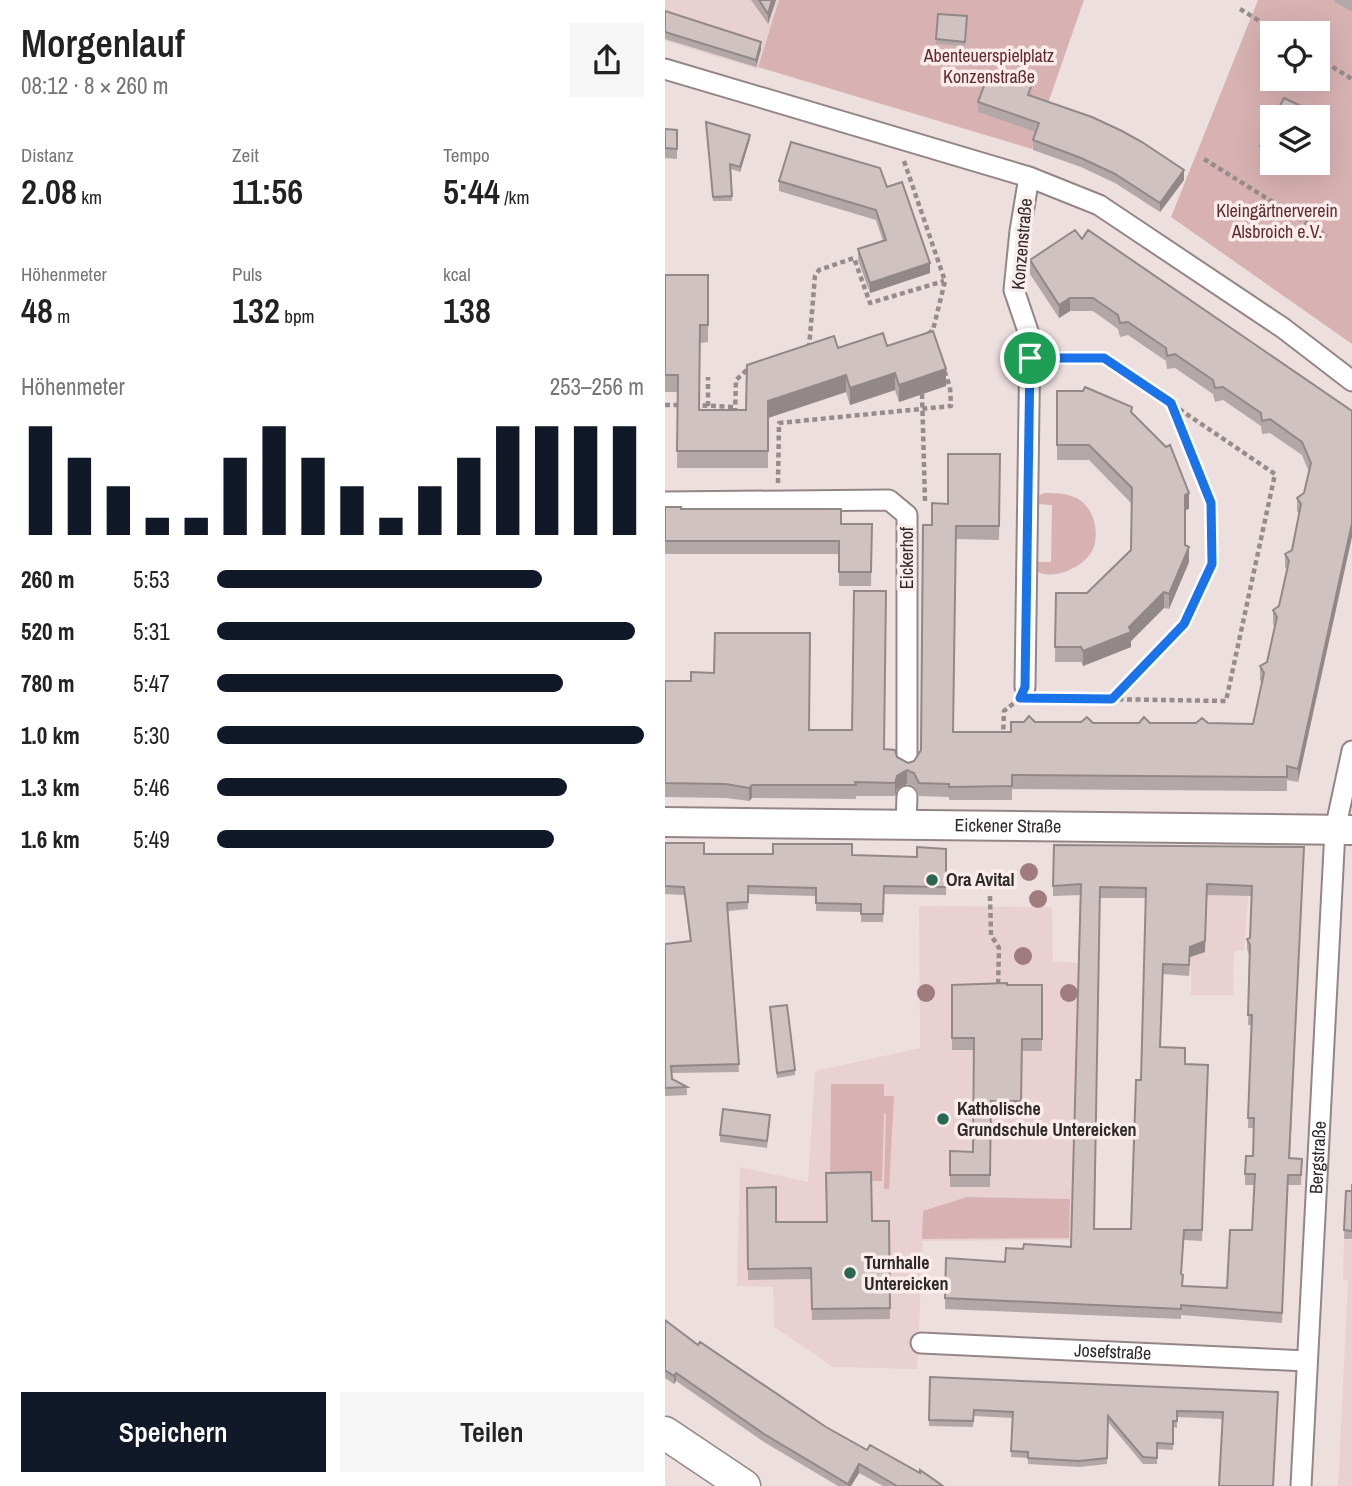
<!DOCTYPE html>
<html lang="de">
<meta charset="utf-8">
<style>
body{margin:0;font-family:"Archivo Narrow",sans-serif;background:#f6f6f6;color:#222;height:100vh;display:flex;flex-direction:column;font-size:26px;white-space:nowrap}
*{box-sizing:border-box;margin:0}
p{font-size:23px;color:#767676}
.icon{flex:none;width:38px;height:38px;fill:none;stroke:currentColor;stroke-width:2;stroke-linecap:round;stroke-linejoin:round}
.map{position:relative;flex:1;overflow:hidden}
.sheet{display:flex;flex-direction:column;background:#fff;width:665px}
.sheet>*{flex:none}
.tools{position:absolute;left:595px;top:21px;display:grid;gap:14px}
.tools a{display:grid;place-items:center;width:70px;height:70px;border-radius:0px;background:#fff;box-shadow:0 7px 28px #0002;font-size:35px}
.pin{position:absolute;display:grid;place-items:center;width:60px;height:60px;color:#fff;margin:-30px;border:4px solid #fff;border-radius:50%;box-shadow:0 2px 7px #0007}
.round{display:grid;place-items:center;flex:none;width:74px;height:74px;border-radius:0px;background:#f6f6f6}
.head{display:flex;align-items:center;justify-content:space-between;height:119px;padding:0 21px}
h1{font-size:38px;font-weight:600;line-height:52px}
.metrics{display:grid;grid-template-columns:repeat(3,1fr);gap:10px;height:119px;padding:7px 21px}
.metrics div{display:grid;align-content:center}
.metrics b{font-size:35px;font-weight:600}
.metrics small{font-size:19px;font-weight:400}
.metrics p{font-size:19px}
.chart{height:196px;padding:14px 21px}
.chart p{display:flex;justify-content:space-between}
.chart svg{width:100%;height:126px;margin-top:7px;stroke:#111827;stroke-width:6}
.button{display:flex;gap:14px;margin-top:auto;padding:14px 21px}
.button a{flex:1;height:80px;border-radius:0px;background:#111827;color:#fff;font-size:28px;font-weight:600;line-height:80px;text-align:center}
.button a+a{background:#f6f6f6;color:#222}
ul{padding:0 21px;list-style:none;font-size:23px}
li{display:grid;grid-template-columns:112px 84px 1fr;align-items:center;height:52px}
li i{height:18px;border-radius:9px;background:#111827}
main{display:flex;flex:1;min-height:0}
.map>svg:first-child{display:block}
.built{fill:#e9d1d2}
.green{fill:#d8b2b3;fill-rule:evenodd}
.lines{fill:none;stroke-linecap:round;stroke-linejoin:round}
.street-casing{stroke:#948687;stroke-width:23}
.secondary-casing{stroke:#948687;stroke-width:32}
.primary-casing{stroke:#948687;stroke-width:35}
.path{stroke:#978c8c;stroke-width:4.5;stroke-dasharray:5 3.5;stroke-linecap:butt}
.street{stroke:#fff;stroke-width:19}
.secondary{stroke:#fff;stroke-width:28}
.primary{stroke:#fff;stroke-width:32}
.tree{fill:#a07c7f}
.wall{fill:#b4a7a7;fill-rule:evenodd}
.shaded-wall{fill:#928888}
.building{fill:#d1c2c2;stroke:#928888;stroke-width:2;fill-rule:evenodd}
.route-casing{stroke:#fff;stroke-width:14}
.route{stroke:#1a73e8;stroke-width:9}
.poi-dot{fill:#2a6752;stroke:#fbecec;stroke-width:2.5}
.labels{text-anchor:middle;stroke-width:7;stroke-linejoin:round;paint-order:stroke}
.park-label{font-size:18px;fill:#602b30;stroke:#fbecec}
.street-label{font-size:18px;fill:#2f2a2a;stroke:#fbecec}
.poi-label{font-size:18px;font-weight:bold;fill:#2f2a2a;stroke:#fbecec;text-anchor:start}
</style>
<main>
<section class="sheet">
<div class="head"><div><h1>Morgenlauf</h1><p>08:12 · 8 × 260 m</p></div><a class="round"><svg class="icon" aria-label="share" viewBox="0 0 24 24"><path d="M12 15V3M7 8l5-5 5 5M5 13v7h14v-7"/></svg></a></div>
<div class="metrics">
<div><p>Distanz</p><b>2.08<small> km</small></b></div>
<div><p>Zeit</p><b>11:56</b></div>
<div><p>Tempo</p><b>5:44<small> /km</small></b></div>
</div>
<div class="metrics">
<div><p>Höhenmeter</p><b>48<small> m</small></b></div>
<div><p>Puls</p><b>132<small> bpm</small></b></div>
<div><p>kcal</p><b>138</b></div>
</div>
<div class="chart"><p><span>Höhenmeter</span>253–256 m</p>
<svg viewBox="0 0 160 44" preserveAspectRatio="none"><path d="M5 44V6M15 44V17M25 44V27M35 44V38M45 44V38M55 44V17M65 44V6M75 44V17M85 44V27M95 44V38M105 44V27M115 44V17M125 44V6M135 44V6M145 44V6M155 44V6"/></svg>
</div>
<ul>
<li><b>260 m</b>5:53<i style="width:76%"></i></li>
<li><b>520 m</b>5:31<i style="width:98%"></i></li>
<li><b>780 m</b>5:47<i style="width:81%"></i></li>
<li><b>1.0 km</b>5:30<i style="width:100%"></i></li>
<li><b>1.3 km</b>5:46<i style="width:82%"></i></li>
<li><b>1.6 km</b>5:49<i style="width:79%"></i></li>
</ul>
<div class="button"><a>Speichern</a><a>Teilen</a></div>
</section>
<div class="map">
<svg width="687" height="1486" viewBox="0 0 687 1486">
<rect width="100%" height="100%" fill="#eedfdf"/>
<!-- built -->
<path class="built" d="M 0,0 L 114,0 L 92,69 L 0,41 Z
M 586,857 L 579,950 L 569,951 L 568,995 L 526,995 L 526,951 L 540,951 L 542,897 L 537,897 Z
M 254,906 L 387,907 L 388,961 L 413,963 L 406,1240 L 258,1241 L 252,1369 L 168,1367 L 109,1327 L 108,1287 L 72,1286 L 75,1167 L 143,1182 L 150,1071 L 255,1048 Z
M 679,1239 L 687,1240 L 687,1486 L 673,1486 L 683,1281 L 678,1280 Z"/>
<!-- green -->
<path class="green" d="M 114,0 L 419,0 L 367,149 L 93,67 Z
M 593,0 L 687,0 L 687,344 L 506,217 ZM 607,33 L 653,33 L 653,79 L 607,79 ZM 607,117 L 653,117 L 653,163 L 607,163 Z
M 379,493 C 392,493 406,493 416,501 C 430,511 435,536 427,551 C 418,568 387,581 371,571 L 371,562 L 386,562 L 387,505 L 372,504 L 373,496 Z
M 166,1084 L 219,1084 L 219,1096 L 229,1096 L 224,1189 L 219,1189 L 221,1113 L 219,1114 L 217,1181 L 165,1181 Z
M 302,1197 L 405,1199 L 404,1238 L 257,1239 L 258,1211 Z"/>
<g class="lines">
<defs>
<g id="street">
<path d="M 0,69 L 364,177 L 434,205 L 618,328 L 687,381"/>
<path d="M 0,502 L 224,500 L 242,515 L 242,764"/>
<path d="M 360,687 L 365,337 L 349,290 L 355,231 L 364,177"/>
<path d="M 241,824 L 242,796"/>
<path id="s1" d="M 256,1343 L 642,1361"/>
<path id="s2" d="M 636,1486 L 670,830 L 687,751"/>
</g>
<g id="secondary">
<path id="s3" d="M 0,822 L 687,830"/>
</g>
<path id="primary" d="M 0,1433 L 79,1486"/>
</defs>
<!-- street casing -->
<use href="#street" class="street-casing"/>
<!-- secondary casing -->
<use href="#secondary" class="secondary-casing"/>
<!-- primary casing -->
<use href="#primary" class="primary-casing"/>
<!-- path -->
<path class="path" d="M 575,9 L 614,33
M 653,58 L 687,79
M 539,159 L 662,236
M 239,161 L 280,281 L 268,330 L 263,334
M 144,348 L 150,276 L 154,270 L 189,258 L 205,303 L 279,281
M 257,394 L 260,501
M 0,405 L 16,405
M 29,405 L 70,407
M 43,406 L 43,377
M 70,413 L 71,380 L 84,368
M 113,483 L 114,423 L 286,406 L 285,387 L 279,370
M 377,698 L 561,701 L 610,474 L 439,358 L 384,358
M 447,699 L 519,624 L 547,564 L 546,503 L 506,404
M 338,738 L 339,711 L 349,703
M 325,896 L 326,935 L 334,948 L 333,988"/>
<!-- street -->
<use href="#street" class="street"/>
<!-- secondary -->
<use href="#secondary" class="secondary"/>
<!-- primary -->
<use href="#primary" class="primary"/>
</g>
<!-- trees -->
<g class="tree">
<circle cx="364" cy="872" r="9"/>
<circle cx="373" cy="899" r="9"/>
<circle cx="358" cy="956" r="9"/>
<circle cx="261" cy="993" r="9"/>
<circle cx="404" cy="993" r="9"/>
</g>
<!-- wall -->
<path class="wall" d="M 86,0 L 111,0 L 103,24 Z
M 670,0 L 687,0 L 687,12 L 670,2 Z
M 0,11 L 96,49 L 91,67 L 0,39 Z
M 273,14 L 302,16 L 300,46 L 271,44 Z
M 367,94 L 366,96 L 519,180 L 495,212 L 450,183 L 416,167 L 368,150 L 368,140 L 371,132 L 313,112 L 313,102 Z
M 607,122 L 607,161 L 595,154 L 595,146 Z
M 41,126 L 85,139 L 75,172 L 66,169 L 67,201 L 48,201 Z
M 0,129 L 12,130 L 12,159 L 0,158 Z
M 114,181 L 222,187 L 265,273 L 205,293 L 193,260 L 193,249 L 218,241 L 211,220 L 114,191 Z
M 417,239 L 687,411 L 633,782 L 622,780 L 622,791 L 347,789 L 347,800 L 284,800 L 284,797 L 254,796 L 249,786 L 242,784 L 232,789 L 230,796 L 191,796 L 191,799 L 87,798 L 84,801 L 61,798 L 0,797 L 0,681 L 144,730 L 219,749 L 243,763 L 249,761 L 256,750 L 267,525 L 283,504 L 335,454 L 334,540 L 291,539 L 288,732 L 346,732 L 370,722 L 588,724 L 597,683 L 595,680 L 595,666 L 602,662 L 610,627 L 608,624 L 608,610 L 614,606 L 622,570 L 620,567 L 620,554 L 627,550 L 634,514 L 632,511 L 632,498 L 639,493 L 644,472 L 637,455 L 605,433 L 597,434 L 596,426 L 558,400 L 550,402 L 548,394 L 510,368 L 502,369 L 501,361 L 463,335 L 455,337 L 453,329 L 428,311 L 405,311 L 394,318 L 365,274 L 365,260 Z
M 0,275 L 43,275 L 43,342 L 35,343 L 34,410 L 81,410 L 173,348 L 222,346 L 281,386 L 234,402 L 230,390 L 185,405 L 181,392 L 103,418 L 103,468 L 12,468 L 13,392 L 0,392 Z
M 392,391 L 467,413 L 524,509 L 520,510 L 520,545 L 524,562 L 504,609 L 499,608 L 466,641 L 466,647 L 418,666 L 416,662 L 390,662 L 391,593 L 422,593 L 466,550 L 467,504 L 424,460 L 392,460 Z
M 0,507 L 176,524 L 207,524 L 206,586 L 174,586 L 174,554 L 0,554 Z
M 0,843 L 39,854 L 187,855 L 252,857 L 281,849 L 281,895 L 219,894 L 218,922 L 196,922 L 196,912 L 151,911 L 151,896 L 83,894 L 83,909 L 63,911 L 74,1072 L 7,1073 L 7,1079 L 22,1087 L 22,1095 L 0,1096 L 0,944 L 25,942 L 19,895 L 0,894 Z
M 639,847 L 625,1158 L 637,1159 L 636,1185 L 623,1185 L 617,1323 L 516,1315 L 516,1319 L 280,1309 L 281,1258 L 340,1262 L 358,1249 L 406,1247 L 415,895 L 388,896 L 388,886 ZM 542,895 L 587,896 L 585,938 L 582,939 L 582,949 L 584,955 L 583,1025 L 586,1025 L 583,1128 L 589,1128 L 588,1156 L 580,1174 L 580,1185 L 589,1185 L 587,1230 L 562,1288 L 518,1286 L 516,1275 L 519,1240 L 537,1241 L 543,1076 L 520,1064 L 495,1047 L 498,974 L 524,976 L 525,957 L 540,952 ZM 435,898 L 481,898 L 476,1080 L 466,1229 L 429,1229 Z
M 287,985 L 377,985 L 377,1051 L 357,1051 L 356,1113 L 326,1113 L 325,1187 L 285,1187 L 285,1151 L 308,1152 L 308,1050 L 287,1050 Z
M 105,1012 L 130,1070 L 130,1075 L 112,1078 Z
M 105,1122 L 102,1148 L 55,1142 L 55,1135 Z
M 687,1184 L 687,1239 L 679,1239 L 681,1191 L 687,1191 Z
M 82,1188 L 111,1222 L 224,1221 L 225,1319 L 147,1320 L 146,1279 L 83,1280 Z
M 0,1320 L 33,1345 L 161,1427 L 202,1450 L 278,1486 L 218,1486 L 194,1473 L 186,1486 L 173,1486 L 99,1442 L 11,1381 L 9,1384 L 0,1378 Z
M 265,1377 L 613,1392 L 557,1419 L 512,1417 L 512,1428 L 508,1427 L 508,1450 L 492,1449 L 492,1464 L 478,1464 L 443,1422 L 442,1464 L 414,1467 L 363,1464 L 363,1458 L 346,1457 L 348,1418 L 309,1416 L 308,1427 L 264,1426 Z"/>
<!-- shaded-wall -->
<path class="shaded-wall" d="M 107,0 L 111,0 L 103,24 L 103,14 Z
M 96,42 L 96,49 L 91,67 L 91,60 Z
M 636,106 L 636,114 L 634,117 L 629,117 Z
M 85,135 L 85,139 L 75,172 L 75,167 Z
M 519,170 L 519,180 L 495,212 L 495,203 Z
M 265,263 L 265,273 L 205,293 L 205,283 Z
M 405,298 L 405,311 L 394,318 L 394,305 Z
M 281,369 L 281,386 L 234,402 L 234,385 Z
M 230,373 L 230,390 L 185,405 L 185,388 Z
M 181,375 L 181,392 L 103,418 L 103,401 Z
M 524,493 L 524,509 L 520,510 L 520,557 L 524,547 L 524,562 L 504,609 L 504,594 L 520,495 Z
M 687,523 L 687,537 L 633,782 L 633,769 Z
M 499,592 L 499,608 L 466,641 L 466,647 L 418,666 L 418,651 L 464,627 Z
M 242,770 L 242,784 L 232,789 L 230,796 L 230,783 L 232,776 Z
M 87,785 L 87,798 L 84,801 L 84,788 Z
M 542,884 L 540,952 L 525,957 L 524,976 L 525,947 Z
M 11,1373 L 11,1381 L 9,1384 L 9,1376 Z
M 194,1464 L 194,1473 L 186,1486 L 183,1486 L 183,1484 Z"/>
<!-- building -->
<path class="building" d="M 94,0 L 107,0 L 103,14 Z
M 0,11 L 96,42 L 91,60 L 0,32 Z
M 273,14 L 302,16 L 300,42 L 271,39 Z
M 325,70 L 367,84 L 363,95 L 427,117 L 457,131 L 477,142 L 519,170 L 495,203 L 450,174 L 416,158 L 368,140 L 374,123 L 313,102 Z
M 619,98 L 636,106 L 629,117 L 609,117 Z
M 41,122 L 85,135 L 75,167 L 65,164 L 67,196 L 48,197 Z
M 607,122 L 607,152 L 595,146 Z
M 0,129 L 12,130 L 12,149 L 0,148 Z
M 126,142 L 215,168 L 222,187 L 237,182 L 265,263 L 205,283 L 193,249 L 221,240 L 211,210 L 114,181 Z
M 410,230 L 417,239 L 423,230 L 687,411 L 687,523 L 633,769 L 622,766 L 622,777 L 347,775 L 347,786 L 284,787 L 284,784 L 254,783 L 249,773 L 242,770 L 232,776 L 230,783 L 190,782 L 191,785 L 87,785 L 84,788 L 61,784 L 0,783 L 0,681 L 26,681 L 26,672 L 49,673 L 50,633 L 145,633 L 144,730 L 187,730 L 189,591 L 221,591 L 219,749 L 230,750 L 232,757 L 243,763 L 249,761 L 256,750 L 258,525 L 267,525 L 267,503 L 283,504 L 283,454 L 335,454 L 334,526 L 291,526 L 288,732 L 346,732 L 346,722 L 359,722 L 364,716 L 370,722 L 416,722 L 422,717 L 428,723 L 474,723 L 479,717 L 485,723 L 531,723 L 537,718 L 543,723 L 588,724 L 599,673 L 595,666 L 602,662 L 612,617 L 608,610 L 614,606 L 624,561 L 620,554 L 627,550 L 636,504 L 632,498 L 639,493 L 646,463 L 637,442 L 605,419 L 597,421 L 596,413 L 558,387 L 550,388 L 548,380 L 510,354 L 502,356 L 501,348 L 463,322 L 455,323 L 453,315 L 428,298 L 405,298 L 394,305 L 365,260 Z
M 0,275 L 43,275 L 43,325 L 35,325 L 34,410 L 81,410 L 82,365 L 169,336 L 173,348 L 218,333 L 222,346 L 268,331 L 281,369 L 234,385 L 230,373 L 185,388 L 181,375 L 103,401 L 103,451 L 12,451 L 13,375 L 0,375 Z
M 420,387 L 467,407 L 466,412 L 501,447 L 505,445 L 524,493 L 520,495 L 520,545 L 524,547 L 504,594 L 499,592 L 464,627 L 466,632 L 418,651 L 416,647 L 390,647 L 391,593 L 422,593 L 466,550 L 467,488 L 424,445 L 392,445 L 392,391 L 418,391 Z
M 0,507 L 16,507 L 16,509 L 176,509 L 176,524 L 207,524 L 206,572 L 174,572 L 174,541 L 0,541 Z
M 0,843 L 39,843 L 39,854 L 108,854 L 108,844 L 187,844 L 187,855 L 252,857 L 252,847 L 281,849 L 281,887 L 219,886 L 218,914 L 196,914 L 196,904 L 151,903 L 151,888 L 83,886 L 83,902 L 62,903 L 74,1064 L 6,1066 L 7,1079 L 22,1087 L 0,1088 L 0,944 L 26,941 L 19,887 L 0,886 Z
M 389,845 L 639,847 L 624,1158 L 637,1159 L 636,1175 L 623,1175 L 617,1313 L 516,1305 L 516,1309 L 280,1298 L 281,1258 L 340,1262 L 341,1248 L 358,1249 L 359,1244 L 406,1247 L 416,884 L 388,886 ZM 542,884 L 587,886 L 585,938 L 582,939 L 585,945 L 583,1015 L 587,1015 L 583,1118 L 589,1118 L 588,1156 L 581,1156 L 580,1174 L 590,1174 L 587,1230 L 565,1230 L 562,1288 L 517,1286 L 518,1275 L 516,1274 L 519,1230 L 537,1230 L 543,1065 L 520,1064 L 520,1048 L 495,1047 L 498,964 L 524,965 L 525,947 L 540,941 ZM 435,887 L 481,888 L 476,1080 L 471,1080 L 466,1229 L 429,1229 Z
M 342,983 L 342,985 L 377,985 L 377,1039 L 357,1039 L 356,1101 L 326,1101 L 325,1175 L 285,1175 L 285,1151 L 308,1152 L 309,1038 L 287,1038 L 287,985 Z
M 122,1005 L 130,1070 L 112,1073 L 105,1007 Z
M 58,1109 L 105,1115 L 102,1141 L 55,1135 Z
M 206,1172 L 207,1221 L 224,1221 L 225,1308 L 147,1309 L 146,1268 L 83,1269 L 82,1188 L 111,1187 L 111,1222 L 162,1222 L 161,1173 Z
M 687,1184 L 687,1231 L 679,1230 L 681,1191 L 687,1191 Z
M 0,1320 L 33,1345 L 35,1342 L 161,1427 L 202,1450 L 205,1445 L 255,1473 L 255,1470 L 278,1486 L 232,1486 L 194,1464 L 183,1484 L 99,1434 L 11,1373 L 9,1376 L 0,1370 Z
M 265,1377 L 613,1392 L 608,1486 L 554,1486 L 558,1412 L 512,1411 L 512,1421 L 508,1421 L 508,1444 L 492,1443 L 492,1458 L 478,1457 L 443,1416 L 442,1458 L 414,1461 L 363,1458 L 363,1452 L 346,1451 L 348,1412 L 309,1410 L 308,1421 L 264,1420 Z"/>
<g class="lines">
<defs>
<path id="route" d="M 365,358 L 439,358 L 506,403 L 546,503 L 547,564 L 519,624 L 447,699 L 355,698 L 360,687 Z"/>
</defs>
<!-- route casing -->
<use href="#route" class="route-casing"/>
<!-- route -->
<use href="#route" class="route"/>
</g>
<!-- markers -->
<g class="poi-dot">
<circle cx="267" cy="880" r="7"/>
<circle cx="278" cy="1119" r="7"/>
<circle cx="185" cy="1273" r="7"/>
</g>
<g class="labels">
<!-- park labels -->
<g class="park-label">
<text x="324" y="62">Abenteuerspielplatz<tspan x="324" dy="21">Konzenstraße</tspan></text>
<text x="612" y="217">Kleingärtnerverein<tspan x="612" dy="21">Alsbroich e.V.</tspan></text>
</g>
<!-- street labels -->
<g class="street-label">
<text transform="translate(357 244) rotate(-85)" y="6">Konzenstraße</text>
<text transform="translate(242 558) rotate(-90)" y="6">Eickerhof</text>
<text dy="6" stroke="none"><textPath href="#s3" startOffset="343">Eickener Straße</textPath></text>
<text dy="6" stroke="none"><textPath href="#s2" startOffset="329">Bergstraße</textPath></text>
<text dy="6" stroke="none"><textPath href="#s1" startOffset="192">Josefstraße</textPath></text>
</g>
<!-- poi labels -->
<g class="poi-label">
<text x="281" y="886">Ora Avital</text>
<text x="292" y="1115">Katholische<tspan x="292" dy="21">Grundschule Untereicken</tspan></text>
<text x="199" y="1269">Turnhalle<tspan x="199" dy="21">Untereicken</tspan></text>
</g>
</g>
</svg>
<div class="tools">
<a><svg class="icon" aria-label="locate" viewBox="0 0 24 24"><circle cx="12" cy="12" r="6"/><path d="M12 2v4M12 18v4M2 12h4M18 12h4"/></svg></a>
<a><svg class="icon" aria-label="layers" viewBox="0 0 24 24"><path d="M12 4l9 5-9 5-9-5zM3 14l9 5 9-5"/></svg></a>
</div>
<div class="pin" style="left:365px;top:358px;background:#1e9e55"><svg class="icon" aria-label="arrive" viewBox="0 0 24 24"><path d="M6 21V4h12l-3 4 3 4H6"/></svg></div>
</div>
</main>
